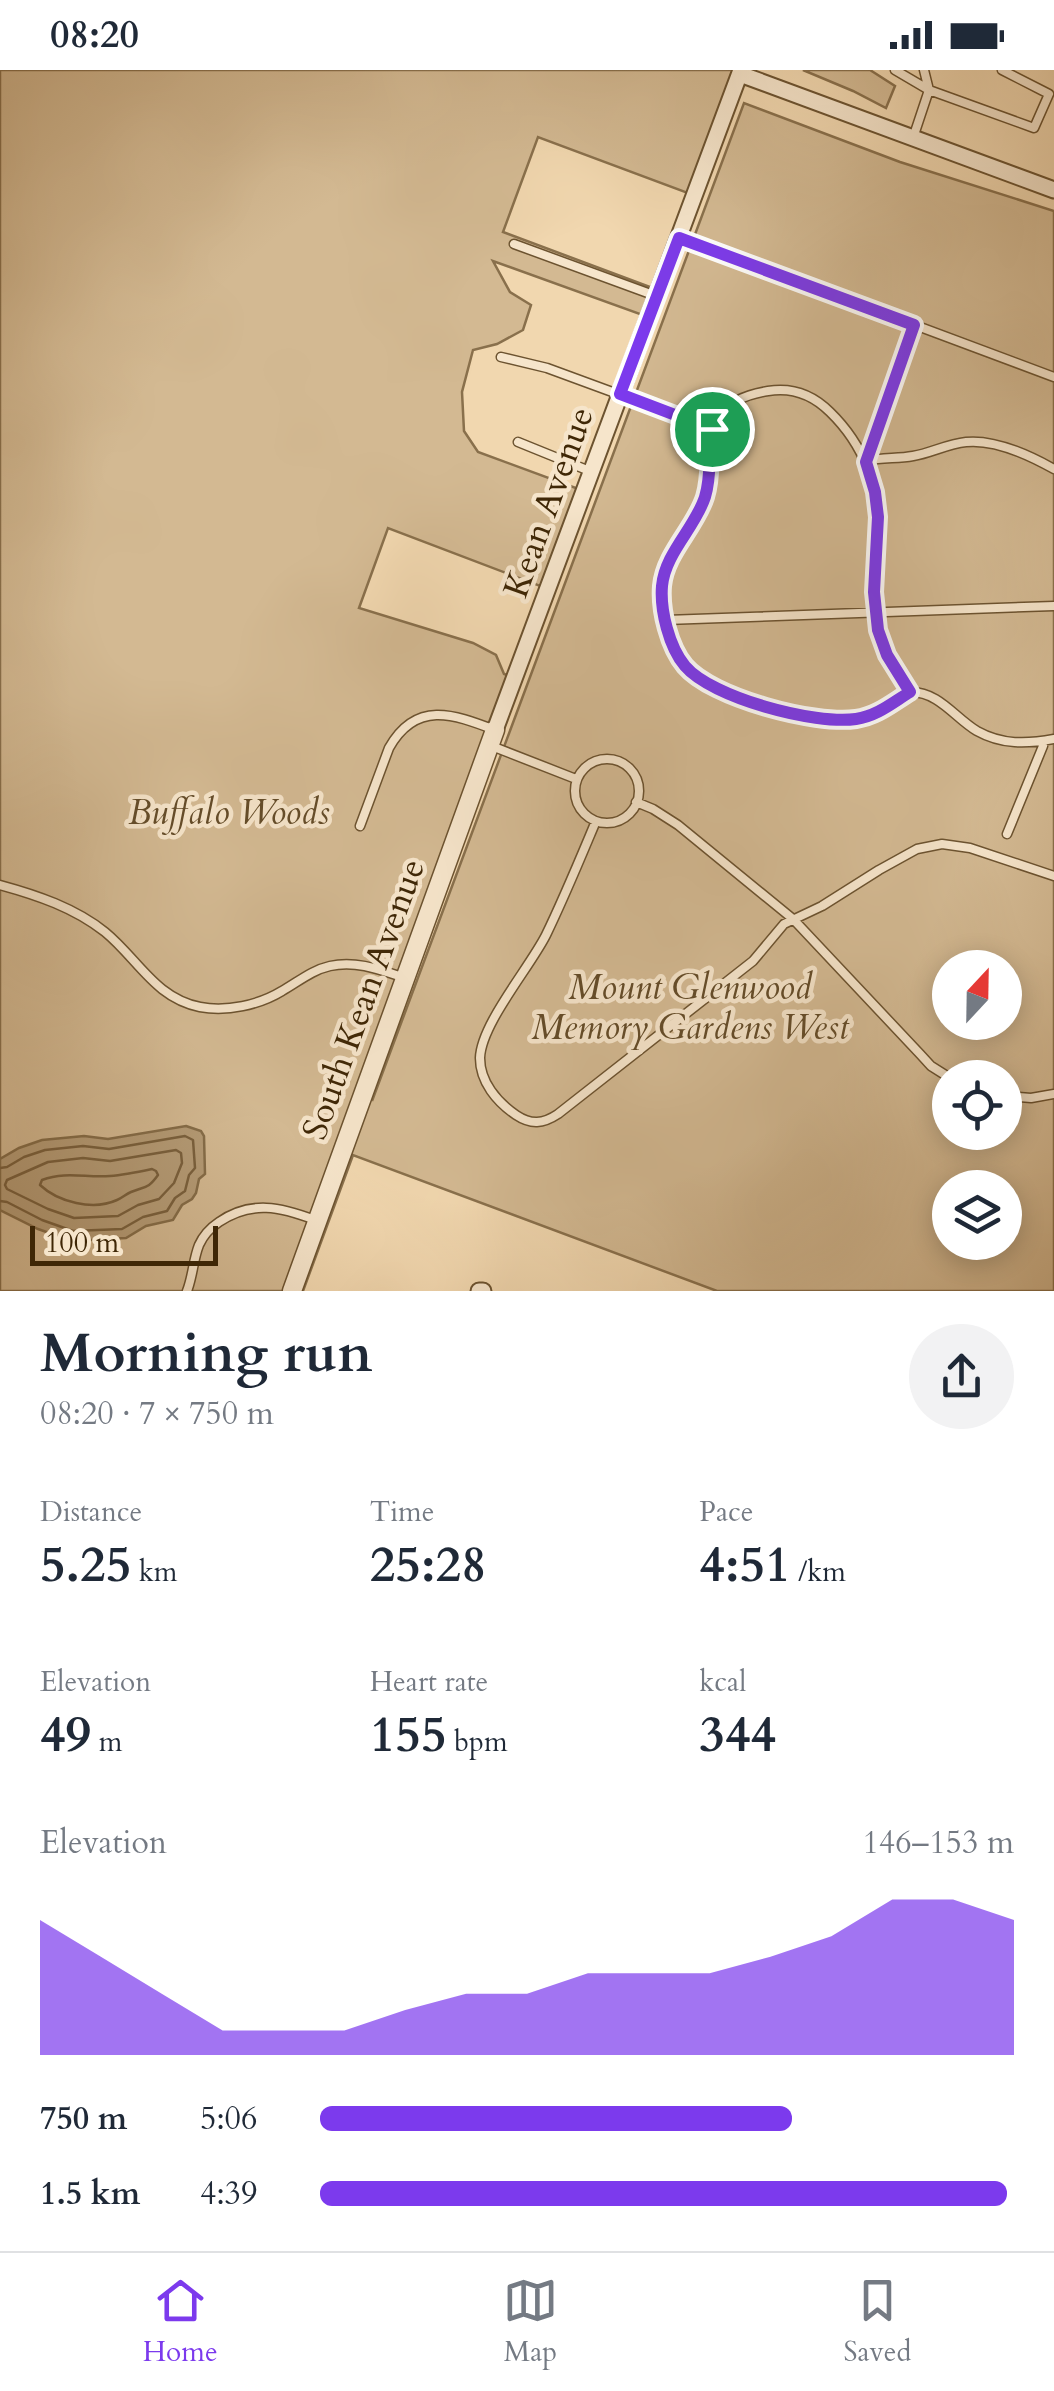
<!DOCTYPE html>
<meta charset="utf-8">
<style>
body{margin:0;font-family:Cardo,serif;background:#f2f2f3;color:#1f2937;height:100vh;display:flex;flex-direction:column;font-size:38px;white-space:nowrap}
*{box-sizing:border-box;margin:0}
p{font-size:32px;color:#747a83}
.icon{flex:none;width:55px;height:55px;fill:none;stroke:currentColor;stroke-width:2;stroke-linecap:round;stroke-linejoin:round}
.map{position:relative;height:1221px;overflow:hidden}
.details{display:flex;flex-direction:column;background:#fff;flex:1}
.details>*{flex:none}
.needle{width:65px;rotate:22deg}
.buttons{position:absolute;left:932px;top:880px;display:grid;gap:20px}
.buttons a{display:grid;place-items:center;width:90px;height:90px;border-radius:50%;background:#fff;box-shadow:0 5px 25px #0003;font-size:50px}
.scale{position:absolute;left:30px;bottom:25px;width:188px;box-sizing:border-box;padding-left:10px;border:5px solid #3f2706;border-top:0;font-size:28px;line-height:35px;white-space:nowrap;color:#3f2706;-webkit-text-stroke:8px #f6e5cb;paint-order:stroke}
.pin{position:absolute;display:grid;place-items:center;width:85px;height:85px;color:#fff;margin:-42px;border:5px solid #fff;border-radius:50%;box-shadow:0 2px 10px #0007}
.round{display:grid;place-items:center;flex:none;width:105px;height:105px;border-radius:52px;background:#f2f2f3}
.overview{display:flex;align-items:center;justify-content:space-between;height:170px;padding:0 40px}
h1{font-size:55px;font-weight:700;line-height:75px}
.stats{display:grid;grid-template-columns:repeat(3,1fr);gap:15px;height:170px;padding:10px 40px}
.stats div{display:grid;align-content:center}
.stats b{font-size:50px;font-weight:700}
.stats small{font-size:28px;font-weight:400}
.stats p{font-size:28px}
.chart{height:280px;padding:20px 40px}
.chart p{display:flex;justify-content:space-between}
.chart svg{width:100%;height:180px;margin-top:10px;fill:#7c3aed;opacity:.7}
ul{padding:0 40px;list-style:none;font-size:32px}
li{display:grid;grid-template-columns:160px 120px 1fr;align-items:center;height:75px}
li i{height:25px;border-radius:12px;background:#7c3aed}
.status{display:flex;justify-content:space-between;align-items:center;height:70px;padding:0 50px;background:#fff;direction:ltr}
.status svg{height:28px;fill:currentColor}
.dock{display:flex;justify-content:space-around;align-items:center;height:140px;border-top:2px solid #e0e1e3;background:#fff;font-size:28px;color:#747a83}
.dock a{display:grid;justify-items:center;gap:5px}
.dock .on{color:#7c3aed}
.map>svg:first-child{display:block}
.green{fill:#d3b992;stroke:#89704c;stroke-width:2.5;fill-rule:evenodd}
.water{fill:#b49b76;stroke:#856d49;stroke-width:2.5}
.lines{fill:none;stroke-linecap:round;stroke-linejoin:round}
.shore{stroke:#7a613e;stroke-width:2.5}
.service-casing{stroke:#6c5330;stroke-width:11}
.minor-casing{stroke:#6c5330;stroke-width:19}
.tertiary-casing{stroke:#6c5330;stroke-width:21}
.service{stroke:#f6e5cb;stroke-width:8}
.minor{stroke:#f6e5cb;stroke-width:15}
.tertiary{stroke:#f6e5cb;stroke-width:18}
.route-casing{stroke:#fff;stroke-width:20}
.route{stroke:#7c3aed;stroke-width:12}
.labels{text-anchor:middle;stroke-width:9;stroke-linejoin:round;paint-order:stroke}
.street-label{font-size:35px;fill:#3f2706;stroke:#f6e5cb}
.park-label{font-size:35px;font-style:italic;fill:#644c29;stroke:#f6e5cb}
</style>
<div class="status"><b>08:20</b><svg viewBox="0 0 49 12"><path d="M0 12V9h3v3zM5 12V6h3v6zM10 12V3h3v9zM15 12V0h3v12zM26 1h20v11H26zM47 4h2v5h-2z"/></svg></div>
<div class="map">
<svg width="1054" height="1221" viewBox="0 0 1054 1221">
<rect width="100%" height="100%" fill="#f1d7af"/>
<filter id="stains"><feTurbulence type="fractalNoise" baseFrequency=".002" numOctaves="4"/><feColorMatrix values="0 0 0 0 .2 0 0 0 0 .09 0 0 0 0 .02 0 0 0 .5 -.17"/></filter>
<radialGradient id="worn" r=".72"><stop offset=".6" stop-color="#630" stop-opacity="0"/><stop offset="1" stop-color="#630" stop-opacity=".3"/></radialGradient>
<!-- green -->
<path class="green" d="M 0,0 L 738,0 L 693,125 L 538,67 L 503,162 L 658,220 L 648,247 L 493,191 L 510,222 L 531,235 L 523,260 L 497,274 L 473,280 L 462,322 L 464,361 L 478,382 L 584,421 L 548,519 L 388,458 L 359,538 L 473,573 L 496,585 L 504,604 L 515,608 L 517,602 L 372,1031 L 744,33 L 900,92 L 1054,141 L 1054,1221 L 717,1221 L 353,1085 L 303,1221 L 0,1221 ZM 950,898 L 1005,898 L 1005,952 L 950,952 ZM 950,1008 L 1005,1008 L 1005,1062 L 950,1062 ZM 950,1118 L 1005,1118 L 1005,1172 L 950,1172 Z
M 803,0 L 870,0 L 895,16 L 886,38 L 853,21 Z"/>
<!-- water -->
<path class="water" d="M 186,1056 L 201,1061 L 204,1066 L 205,1104 L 199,1109 L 196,1123 L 192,1129 L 182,1135 L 173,1150 L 146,1156 L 126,1168 L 72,1171 L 38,1159 L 0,1140 L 0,1089 L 19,1078 L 42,1070 L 84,1066 L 108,1069 Z"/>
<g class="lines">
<!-- shore -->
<path class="shore" d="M 176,1080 L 181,1083 L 182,1093 L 174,1113 L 159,1129 L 138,1135 L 118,1146 L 74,1148 L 48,1139 L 7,1119 L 5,1115 L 7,1110 L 48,1092 L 83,1088 L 110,1091 Z
M 0,1098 L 7,1097 L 24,1087 L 45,1080 L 83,1076 L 109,1079 L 185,1066 L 193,1070 L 195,1098 L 189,1105 L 185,1121 L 175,1128 L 167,1141 L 143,1147 L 122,1159 L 73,1161 L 42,1150 L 7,1132 L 0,1131
M 152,1099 L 156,1101 L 158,1105 C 148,1119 146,1116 131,1122 C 126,1124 122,1128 117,1130 C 93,1141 58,1132 40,1115 L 42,1110 C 66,1101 86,1108 110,1106 C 124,1105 138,1102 152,1099 Z"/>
<defs>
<path id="service" d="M 895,0 L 929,20
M 924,0 L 929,20
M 913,68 L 929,20 L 1034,58 L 1049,24 L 1002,0
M 679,167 L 1054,307
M 514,174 L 656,226
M 501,287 L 547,298 L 713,359
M 518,372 L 592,402
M 867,391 C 882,387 897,389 913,386 C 931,383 947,374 966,372 C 995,369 1029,385 1054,399
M 867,391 L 915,255
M 666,550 L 1054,536
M 911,622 C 895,598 880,577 876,548 C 872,520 878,493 879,465 C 880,418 864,375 830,342 C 813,325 792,317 768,321 C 688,334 722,387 701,438 C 692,461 672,480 665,504 C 660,521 663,540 668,556 C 683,610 717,623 767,637 C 799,645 839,657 871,645 C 886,640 897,630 911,622 C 939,622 955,648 977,661 C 1002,675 1027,674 1054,669
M 489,675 L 576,709
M575 721a32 32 0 1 1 64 0a32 32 0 1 1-64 0Z
M 636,732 L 653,739 L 678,755 L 793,849 L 920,984 L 931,996 L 950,1008
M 596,751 C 580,789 564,828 546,865 C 530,897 481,954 480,988 C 480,1012 497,1032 516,1045 C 531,1055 543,1054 558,1044 L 753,891 L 784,854 L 822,836 L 879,800 L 917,779 L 942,774 L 970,778 L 1054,806
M 360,756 L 389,678 C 416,630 453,644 495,660
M 1007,764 L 1043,676
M 0,815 C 37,825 75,838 105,862 C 138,889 155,928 200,937 C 227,942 259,935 282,921 C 298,912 312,900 330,896 C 356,890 381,900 405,908
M 1005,1026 L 1031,1028 L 1054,1024
M 187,1221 C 193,1206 193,1190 199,1175 C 203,1166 210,1158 219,1152 C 251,1130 281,1137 315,1150"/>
<path id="minor" d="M 740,4 L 1054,120
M 495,660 L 741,0
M 479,1221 L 483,1221"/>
<path id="tertiary" d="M 292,1221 L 495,660"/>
</defs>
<!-- service casing -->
<use href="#service" class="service-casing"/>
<!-- minor casing -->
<use href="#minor" class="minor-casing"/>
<!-- tertiary casing -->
<use href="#tertiary" class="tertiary-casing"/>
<!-- service -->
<use href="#service" class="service"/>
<!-- minor -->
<use href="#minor" class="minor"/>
<!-- tertiary -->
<use href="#tertiary" class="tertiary"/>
</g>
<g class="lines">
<defs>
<path id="route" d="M 679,168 L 914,255 L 866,392 L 875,422 L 878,447 L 874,522 L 878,560 L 887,585 L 910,622 C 892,633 877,646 856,649 C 815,655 712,628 685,596 C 669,577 660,540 662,516 C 665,483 695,458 705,427 C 712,405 708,382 712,359 L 620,324 Z"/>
</defs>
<!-- route casing -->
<use href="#route" class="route-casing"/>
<!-- route -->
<use href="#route" class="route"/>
</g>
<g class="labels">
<!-- street labels -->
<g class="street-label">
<text transform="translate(548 432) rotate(-70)" y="12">Kean Avenue</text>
<text transform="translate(363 929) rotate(-70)" y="12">South Kean Avenue</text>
</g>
<!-- park labels -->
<g class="park-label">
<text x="229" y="754">Buffalo Woods</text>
<text x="690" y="929">Mount Glenwood<tspan x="690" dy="40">Memory Gardens West</tspan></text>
</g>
</g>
<rect width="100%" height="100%" filter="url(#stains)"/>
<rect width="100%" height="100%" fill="url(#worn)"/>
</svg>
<div class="buttons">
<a><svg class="needle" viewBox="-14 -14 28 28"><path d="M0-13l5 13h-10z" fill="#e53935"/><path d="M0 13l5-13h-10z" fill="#747a83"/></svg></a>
<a><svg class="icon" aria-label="locate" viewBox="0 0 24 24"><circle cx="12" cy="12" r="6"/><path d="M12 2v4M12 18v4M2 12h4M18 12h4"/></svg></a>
<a><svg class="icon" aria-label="layers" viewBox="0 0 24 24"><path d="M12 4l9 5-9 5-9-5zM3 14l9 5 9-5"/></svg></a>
</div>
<div class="scale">100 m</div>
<div class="pin" style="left:712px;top:359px;background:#1e9e55"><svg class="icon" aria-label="arrive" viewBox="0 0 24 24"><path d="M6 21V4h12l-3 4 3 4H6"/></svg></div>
</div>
<section class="details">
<div class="overview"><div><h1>Morning run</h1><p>08:20 · 7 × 750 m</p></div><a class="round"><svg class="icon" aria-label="share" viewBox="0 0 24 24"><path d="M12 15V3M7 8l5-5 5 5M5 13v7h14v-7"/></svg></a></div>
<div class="stats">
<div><p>Distance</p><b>5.25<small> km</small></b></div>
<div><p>Time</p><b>25:28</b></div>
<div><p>Pace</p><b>4:51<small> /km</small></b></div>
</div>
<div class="stats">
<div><p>Elevation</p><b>49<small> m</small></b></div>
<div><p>Heart rate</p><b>155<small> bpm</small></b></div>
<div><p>kcal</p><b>344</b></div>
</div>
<div class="chart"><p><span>Elevation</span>146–153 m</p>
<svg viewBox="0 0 160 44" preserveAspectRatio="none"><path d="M0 44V11L10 20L20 29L30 38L40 38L50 38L60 33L70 29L80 29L90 24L100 24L110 24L120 20L130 15L140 6L150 6L160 11V44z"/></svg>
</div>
<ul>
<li><b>750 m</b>5:06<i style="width:68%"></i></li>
<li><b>1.5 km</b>4:39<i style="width:99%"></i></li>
</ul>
</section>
<nav class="dock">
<a class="on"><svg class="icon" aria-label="home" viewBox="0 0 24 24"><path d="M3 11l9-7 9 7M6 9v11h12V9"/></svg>Home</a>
<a><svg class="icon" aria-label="map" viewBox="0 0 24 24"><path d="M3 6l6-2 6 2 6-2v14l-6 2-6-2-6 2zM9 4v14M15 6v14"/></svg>Map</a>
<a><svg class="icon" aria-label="saved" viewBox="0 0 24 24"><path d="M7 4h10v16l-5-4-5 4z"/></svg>Saved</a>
</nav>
